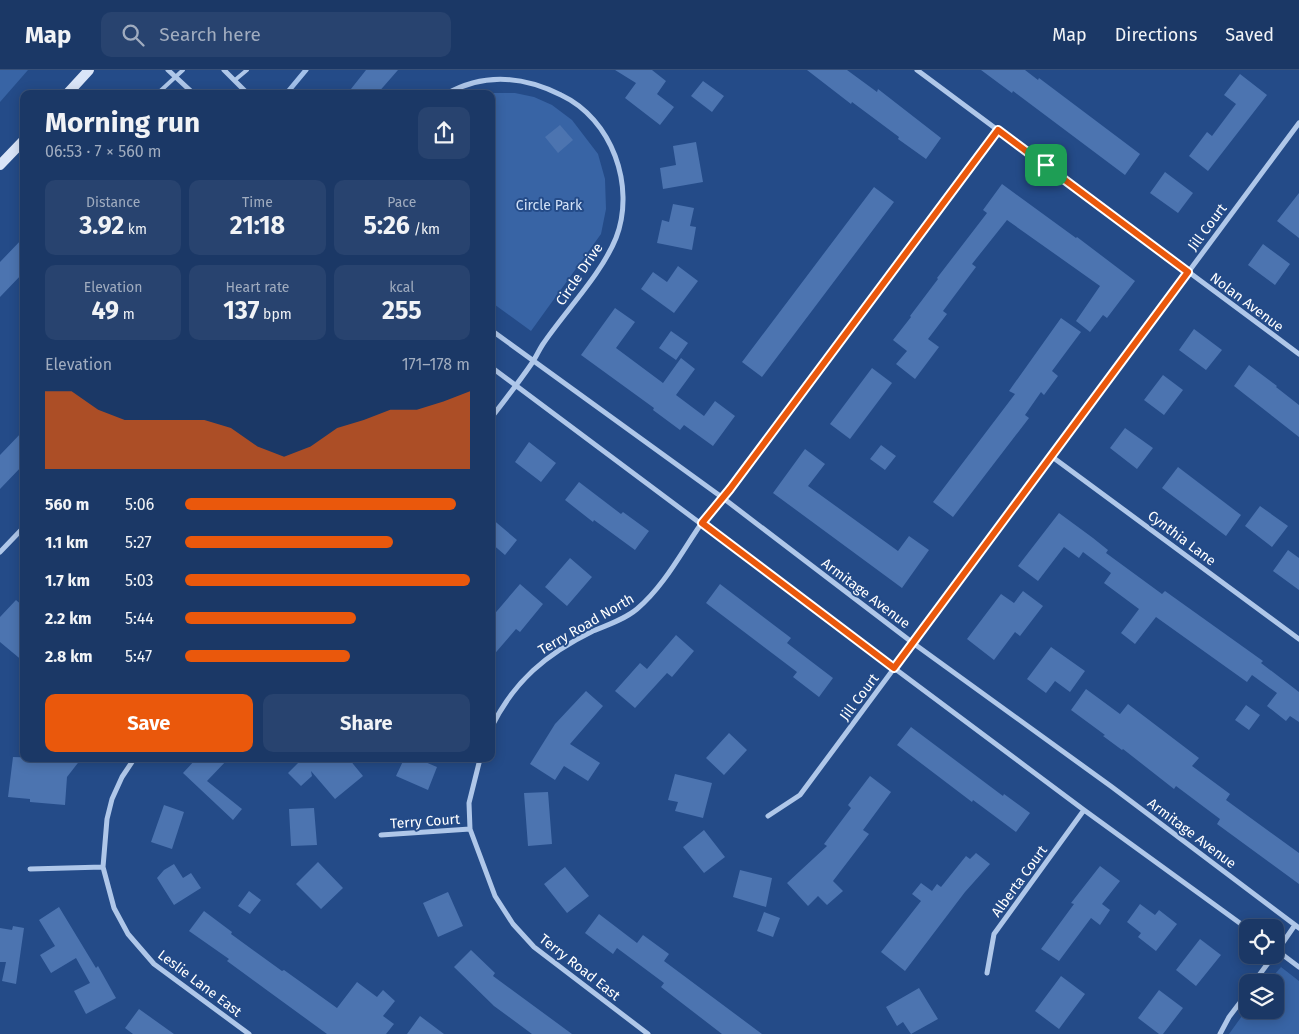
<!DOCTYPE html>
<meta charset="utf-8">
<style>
body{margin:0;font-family:"Fira Sans",sans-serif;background:#28436f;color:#f1f3f6;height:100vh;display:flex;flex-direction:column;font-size:19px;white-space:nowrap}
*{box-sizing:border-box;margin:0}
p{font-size:16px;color:#a0acbf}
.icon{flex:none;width:28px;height:28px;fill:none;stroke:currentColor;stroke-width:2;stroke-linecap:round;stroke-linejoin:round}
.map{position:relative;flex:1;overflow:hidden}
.panel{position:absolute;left:20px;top:20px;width:475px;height:672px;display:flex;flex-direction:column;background:#1b3866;border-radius:10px;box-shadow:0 2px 12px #0003,0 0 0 1px #39527a}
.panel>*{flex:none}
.controls{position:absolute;left:1239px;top:849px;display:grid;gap:10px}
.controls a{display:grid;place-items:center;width:45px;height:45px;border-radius:10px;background:#1b3866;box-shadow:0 2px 12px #0003,0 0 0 1px #39527a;font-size:25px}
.pin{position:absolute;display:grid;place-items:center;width:42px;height:42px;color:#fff;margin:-21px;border-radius:10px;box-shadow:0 2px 8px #0006}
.round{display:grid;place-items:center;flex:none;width:52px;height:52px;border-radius:10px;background:#28436f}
.summary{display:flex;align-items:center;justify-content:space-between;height:85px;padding:0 25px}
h1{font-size:28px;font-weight:700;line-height:38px}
.figures{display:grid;grid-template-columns:repeat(3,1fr);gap:8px;height:85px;padding:5px 25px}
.figures div{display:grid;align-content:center;border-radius:10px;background:#28436f;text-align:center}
.figures b{font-size:25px;font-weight:700}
.figures small{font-size:14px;font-weight:400}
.figures p{font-size:14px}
.chart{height:140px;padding:10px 25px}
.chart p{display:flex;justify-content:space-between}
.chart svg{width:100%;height:90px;margin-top:5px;fill:#ea580c;opacity:.7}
.primary-button{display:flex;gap:10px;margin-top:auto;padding:10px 25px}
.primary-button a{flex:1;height:58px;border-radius:10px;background:#ea580c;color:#fff;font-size:20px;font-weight:700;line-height:58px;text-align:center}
.primary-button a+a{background:#28436f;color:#f1f3f6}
ul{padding:0 25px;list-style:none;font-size:16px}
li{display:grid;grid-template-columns:80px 60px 1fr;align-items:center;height:38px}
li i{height:12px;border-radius:6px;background:#ea580c}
header{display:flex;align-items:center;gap:30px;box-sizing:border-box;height:70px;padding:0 25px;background:#1b3866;border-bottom:1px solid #39527a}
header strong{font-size:24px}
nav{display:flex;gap:28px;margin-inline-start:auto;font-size:18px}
.search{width:350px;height:45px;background:#28436f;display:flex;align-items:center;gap:12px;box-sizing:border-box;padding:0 18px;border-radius:10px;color:#a0acbf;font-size:19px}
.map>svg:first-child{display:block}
.green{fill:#3864a5}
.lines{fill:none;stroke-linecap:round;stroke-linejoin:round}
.stream{stroke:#a3c1ea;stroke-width:5}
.building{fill:#4c74b0}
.lane{stroke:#afc7e9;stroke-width:4}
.street{stroke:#afc7e9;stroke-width:5}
.secondary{stroke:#dae5f8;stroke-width:10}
.route-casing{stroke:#fff;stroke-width:10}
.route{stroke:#ea580c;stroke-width:6}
.labels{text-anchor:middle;stroke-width:4;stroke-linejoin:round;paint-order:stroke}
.park-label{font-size:14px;fill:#d3e2f7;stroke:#244b88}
.street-label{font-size:14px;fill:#fff;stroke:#244b88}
</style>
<header>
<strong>Map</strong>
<div class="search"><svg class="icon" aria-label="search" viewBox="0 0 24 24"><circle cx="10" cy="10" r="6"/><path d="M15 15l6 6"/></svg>Search here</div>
<nav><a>Map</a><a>Directions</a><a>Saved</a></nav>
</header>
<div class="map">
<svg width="1299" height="964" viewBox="0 0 1299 964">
<rect width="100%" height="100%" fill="#244b88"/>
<!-- green -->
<path class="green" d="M 0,0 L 28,0 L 0,32 Z
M 494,23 L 515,23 L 534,27 L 552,35 L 572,50 L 598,84 L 605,109 L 606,139 L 601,164 L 531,261 L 491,232 L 491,24 L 489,24 Z
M 1281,897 L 1299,911 L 1299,964 L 1229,964 L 1247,939 L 1248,940 L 1275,940 L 1275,912 L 1268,912 Z"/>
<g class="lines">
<!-- stream -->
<path class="stream" d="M 286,24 L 306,0"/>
</g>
<!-- building -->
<path class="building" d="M 366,0 L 398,0 L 377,24 L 347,24 Z
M 615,0 L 652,0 L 666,11 L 657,24 L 674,37 L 660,55 L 625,28 L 636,13 Z
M 807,0 L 847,0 L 877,22 L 878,19 L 941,68 L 926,89 L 898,69 L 899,67 L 852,32 L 851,34 Z
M 981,0 L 1025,0 L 1038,10 L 1039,8 L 1140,84 L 1125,105 L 1013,21 L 1012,23 Z
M 1240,4 L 1267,25 L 1208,101 L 1189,86 L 1207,62 L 1212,66 L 1236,34 L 1224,25 Z
M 703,11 L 724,26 L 712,42 L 691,26 Z
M 560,55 L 573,70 L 558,83 L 545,67 Z
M 696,72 L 703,112 L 663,119 L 660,98 L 676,95 L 673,76 Z
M 1165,102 L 1193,123 L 1178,143 L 1150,123 Z
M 1002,114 L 1076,168 L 1077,167 L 1135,211 L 1107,248 L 1103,245 L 1090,262 L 1076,251 L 1100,216 L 1007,150 L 972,194 L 976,197 L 943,241 L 947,244 L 928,269 L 939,277 L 915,309 L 896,294 L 907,281 L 893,270 L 911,247 L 910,246 L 938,209 L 937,208 L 987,143 L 983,140 Z
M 874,117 L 894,132 L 762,307 L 742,292 Z
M 1299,123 L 1299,168 L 1277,151 Z
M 673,134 L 694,138 L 690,156 L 696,157 L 692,180 L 657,173 L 662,150 L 669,152 Z
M 24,167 L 24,202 L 0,227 L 0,192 Z
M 1263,174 L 1290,194 L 1275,215 L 1248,195 Z
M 678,196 L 698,211 L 674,243 L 641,219 L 653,202 L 667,212 Z
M 615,238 L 635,252 L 616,278 L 663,313 L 681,288 L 695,299 L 676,325 L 704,346 L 715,331 L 735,346 L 713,376 L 684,355 L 680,360 L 653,340 L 654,338 L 581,285 Z
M 1061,248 L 1081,262 L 1052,301 L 1058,306 L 1044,325 L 1041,322 L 1025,345 L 1029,348 L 953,447 L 933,432 L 1015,324 L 1009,321 Z
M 1194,259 L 1222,280 L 1206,300 L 1179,280 Z
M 671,261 L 688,273 L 676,290 L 659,278 Z
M 1249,295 L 1277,316 L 1276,317 L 1299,335 L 1299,367 L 1234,316 Z
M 872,298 L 892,313 L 850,369 L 830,354 Z
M 1163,305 L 1183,320 L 1164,345 L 1144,330 Z
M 1125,358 L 1153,378 L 1137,399 L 1110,378 Z
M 24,360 L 24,394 L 0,419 L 0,385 Z
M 529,372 L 556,393 L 541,412 L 515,392 Z
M 881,375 L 896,386 L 885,400 L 870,389 Z
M 805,379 L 825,394 L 808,416 L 898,481 L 909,466 L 929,480 L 902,518 L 773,423 Z
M 1178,397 L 1241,445 L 1226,466 L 1162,418 Z
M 579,412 L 621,444 L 623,442 L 649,461 L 635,480 L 594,450 L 593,452 L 565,430 Z
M 1260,436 L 1288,456 L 1272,477 L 1245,456 Z
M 1059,443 L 1093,468 L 1108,480 L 1106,483 L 1162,524 L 1165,521 L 1263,591 L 1261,593 L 1299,622 L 1299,652 L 1290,646 L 1286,651 L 1267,636 L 1277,623 L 1252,605 L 1247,612 L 1156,547 L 1135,574 L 1121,563 L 1139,539 L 1104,513 L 1111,503 L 1083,482 L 1079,488 L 1064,477 L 1038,511 L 1018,496 Z
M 491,448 L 517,470 L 505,485 L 491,473 Z
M 1288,480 L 1299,488 L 1299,520 L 1273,501 Z
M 570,488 L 592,507 L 567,536 L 545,517 Z
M 520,514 L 543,534 L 520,562 L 516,559 L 491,588 L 491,548 Z
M 720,514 L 791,568 L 787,573 L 833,608 L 819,627 L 793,607 L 797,602 L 706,533 Z
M 1023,521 L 1043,536 L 1020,566 L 1015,562 L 994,590 L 967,569 L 1001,524 L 1014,533 Z
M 16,530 L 24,537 L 24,592 L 0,572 L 0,547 Z
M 676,565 L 694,581 L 672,607 L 667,603 L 635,638 L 615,621 L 640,593 L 647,599 Z
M 1051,577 L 1085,601 L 1070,622 L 1055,611 L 1046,623 L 1027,609 Z
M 1086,619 L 1120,644 L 1128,634 L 1199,688 L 1192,696 L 1230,724 L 1226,730 L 1299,783 L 1299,814 L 1217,754 L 1220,749 L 1176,716 L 1174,719 L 1123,679 L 1122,680 L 1103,666 L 1105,665 L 1071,640 Z
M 586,621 L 603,636 L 570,674 L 600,693 L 588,711 L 564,696 L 555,710 L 530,694 L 555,654 Z
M 1246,635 L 1260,645 L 1249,660 L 1235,650 Z
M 911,657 L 1003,726 L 1004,724 L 1030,743 L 1016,762 L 973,730 L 972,732 L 897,675 Z
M 729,663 L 747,680 L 724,705 L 706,688 Z
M 13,687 L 81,689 L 67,707 L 65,735 L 30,732 L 30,729 L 8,727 Z
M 196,689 L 228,689 L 207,711 L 242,739 L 233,750 L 183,703 Z
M 302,689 L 349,689 L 363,706 L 335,729 L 311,701 L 312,706 L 301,716 L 288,703 Z
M 404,689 L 418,689 L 437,697 L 428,720 L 396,706 Z
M 675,704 L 712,713 L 703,748 L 675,741 L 678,732 L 668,730 Z
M 870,706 L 891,722 L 863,760 L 869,764 L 833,811 L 843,821 L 827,835 L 818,826 L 808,836 L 787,813 L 827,776 L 824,774 L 851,738 L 848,735 Z
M 548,722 L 552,774 L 528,776 L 524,723 Z
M 164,735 L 184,742 L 172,779 L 151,772 Z
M 314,738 L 317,775 L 291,776 L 289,739 Z
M 704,760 L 725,787 L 704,803 L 683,777 Z
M 976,783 L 990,794 L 965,822 L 905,901 L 881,882 L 921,831 L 912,824 L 921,813 L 932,821 L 937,814 L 941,817 L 966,786 L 970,789 Z
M 318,792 L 343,818 L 321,839 L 296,814 Z
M 174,794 L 183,808 L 191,803 L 201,818 L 174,835 L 157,808 L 164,800 Z
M 1100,796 L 1120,811 L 1102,834 L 1110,840 L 1100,855 L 1091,848 L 1059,891 L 1041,879 L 1074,834 L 1071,833 Z
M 565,797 L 589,826 L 567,843 L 544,814 Z
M 740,800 L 772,808 L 766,837 L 733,827 Z
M 249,821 L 261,830 L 250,844 L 238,836 Z
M 448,822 L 463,856 L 438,867 L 423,833 Z
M 1140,834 L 1155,845 L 1159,840 L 1177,854 L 1156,881 L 1138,867 L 1141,863 L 1127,852 Z
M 59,837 L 96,898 L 98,896 L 116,928 L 86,944 L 74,921 L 90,913 L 76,888 L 51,903 L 40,885 L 55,876 L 39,850 Z
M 204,841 L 232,862 L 231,864 L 282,901 L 284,900 L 337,938 L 357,912 L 377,927 L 383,920 L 395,931 L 383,946 L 394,954 L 386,964 L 327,964 L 268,921 L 227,891 L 229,889 L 189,861 Z
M 764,842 L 780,848 L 773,867 L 757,861 Z
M 599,844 L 637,873 L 643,865 L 669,884 L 664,891 L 762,964 L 722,964 L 661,917 L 664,913 L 617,878 L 613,884 L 585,863 Z
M 13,856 L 24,858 L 16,914 L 2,911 L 6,892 L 0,892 L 0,858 L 12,860 Z
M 1200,869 L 1221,885 L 1196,916 L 1176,900 Z
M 471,880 L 495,903 L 493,906 L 572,964 L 532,964 L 494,936 L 454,897 Z
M 1061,906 L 1085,924 L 1059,959 L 1035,941 Z
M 919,918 L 938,949 L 911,964 L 903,952 L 897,956 L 886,937 Z
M 1159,920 L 1183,938 L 1163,964 L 1159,964 L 1138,948 Z
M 139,939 L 174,964 L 133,964 L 125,958 Z
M 420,946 L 444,964 L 407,964 Z"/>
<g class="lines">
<!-- lane -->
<path class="lane" d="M 235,10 L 247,0
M 157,24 L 183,0"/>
<!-- street -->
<path class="street" d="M 168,0 L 194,24
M 224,0 L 248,24
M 917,0 L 1299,284
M 446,24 C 485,2 523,6 561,25 C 612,49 636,116 616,168 C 601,205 566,240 543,274 C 539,280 536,287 532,293 C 519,312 505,330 491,348
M 491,260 L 723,428 L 913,573 L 1112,717 L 1299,858
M 491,297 L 1084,740 L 1248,859
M 1051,386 L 1299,569
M 0,482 L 24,457
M 491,658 C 514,611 546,584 593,561 C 608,555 625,549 637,539 C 664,516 681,483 701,454 C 710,442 720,431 730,419 L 998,60
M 134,689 L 122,707 L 112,729 L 107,749 L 103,797 L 114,838 L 128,864 L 154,894 L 249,964
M 480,689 L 469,733 L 470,759 L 495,826 L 513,854 L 534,877 L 648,964
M 768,746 L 800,725 L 1299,53
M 381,765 L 470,759
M 30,799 L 103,797
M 1275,879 L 1299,897
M 1275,884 L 1295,855
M 987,903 L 994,864 L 1084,740
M 1254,912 L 1274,885
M 1220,964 L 1229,947 L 1248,922"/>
<!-- secondary -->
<path class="secondary" d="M 67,24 L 89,0
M 0,95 L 24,70"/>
</g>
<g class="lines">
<defs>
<path id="route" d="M 998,60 L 1188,202 L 894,598 L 702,453 L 730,419 Z"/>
</defs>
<!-- route casing -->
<use href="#route" class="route-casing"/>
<!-- route -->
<use href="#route" class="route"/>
</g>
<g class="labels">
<!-- park labels -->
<g class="park-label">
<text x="549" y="140">Circle Park</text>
</g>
<!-- street labels -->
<g class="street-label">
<text transform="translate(1207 157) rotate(-53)" y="5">Jill Court</text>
<text transform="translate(579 204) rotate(-56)" y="5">Circle Drive</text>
<text transform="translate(1247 232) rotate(37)" y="5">Nolan Avenue</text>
<text transform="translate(1182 468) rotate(37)" y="5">Cynthia Lane</text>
<text transform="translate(866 523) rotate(37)" y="5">Armitage Avenue</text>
<text transform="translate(586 554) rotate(-30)" y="5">Terry Road North</text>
<text transform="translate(859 627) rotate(-53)" y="5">Jill Court</text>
<text transform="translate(425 751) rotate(-4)" y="5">Terry Court</text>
<text transform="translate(1192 763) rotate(37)" y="5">Armitage Avenue</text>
<text transform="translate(1019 811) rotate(-54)" y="5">Alberta Court</text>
<text transform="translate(580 897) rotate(38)" y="5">Terry Road East</text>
<text transform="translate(200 913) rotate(37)" y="5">Leslie Lane East</text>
</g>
</g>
</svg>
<div class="controls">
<a><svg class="icon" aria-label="locate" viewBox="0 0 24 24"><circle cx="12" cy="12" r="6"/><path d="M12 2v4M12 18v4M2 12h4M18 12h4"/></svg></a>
<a><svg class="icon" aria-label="layers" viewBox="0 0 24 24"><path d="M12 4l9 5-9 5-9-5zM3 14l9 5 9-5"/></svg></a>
</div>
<div class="pin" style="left:1046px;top:95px;background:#1e9e55"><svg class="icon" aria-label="arrive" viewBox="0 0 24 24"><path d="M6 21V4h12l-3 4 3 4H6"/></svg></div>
<section class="panel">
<div class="summary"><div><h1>Morning run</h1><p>06:53 · 7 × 560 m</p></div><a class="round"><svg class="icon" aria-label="share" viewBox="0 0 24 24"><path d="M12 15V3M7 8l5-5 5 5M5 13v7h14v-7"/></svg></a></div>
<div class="figures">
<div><p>Distance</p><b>3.92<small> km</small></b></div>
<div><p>Time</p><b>21:18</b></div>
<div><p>Pace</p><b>5:26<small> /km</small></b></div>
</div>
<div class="figures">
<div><p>Elevation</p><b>49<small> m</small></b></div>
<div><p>Heart rate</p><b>137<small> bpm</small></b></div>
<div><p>kcal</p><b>255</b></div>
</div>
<div class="chart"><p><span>Elevation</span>171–178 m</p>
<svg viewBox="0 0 160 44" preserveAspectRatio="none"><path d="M0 44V6L10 6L20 15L30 20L40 20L50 20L60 20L70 24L80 33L90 38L100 33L110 24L120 20L130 15L140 15L150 11L160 6V44z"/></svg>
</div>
<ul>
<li><b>560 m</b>5:06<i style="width:95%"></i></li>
<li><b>1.1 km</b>5:27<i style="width:73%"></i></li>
<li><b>1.7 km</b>5:03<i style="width:100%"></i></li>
<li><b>2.2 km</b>5:44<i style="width:60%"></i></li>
<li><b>2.8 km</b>5:47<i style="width:58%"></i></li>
</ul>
<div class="primary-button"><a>Save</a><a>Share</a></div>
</section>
</div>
